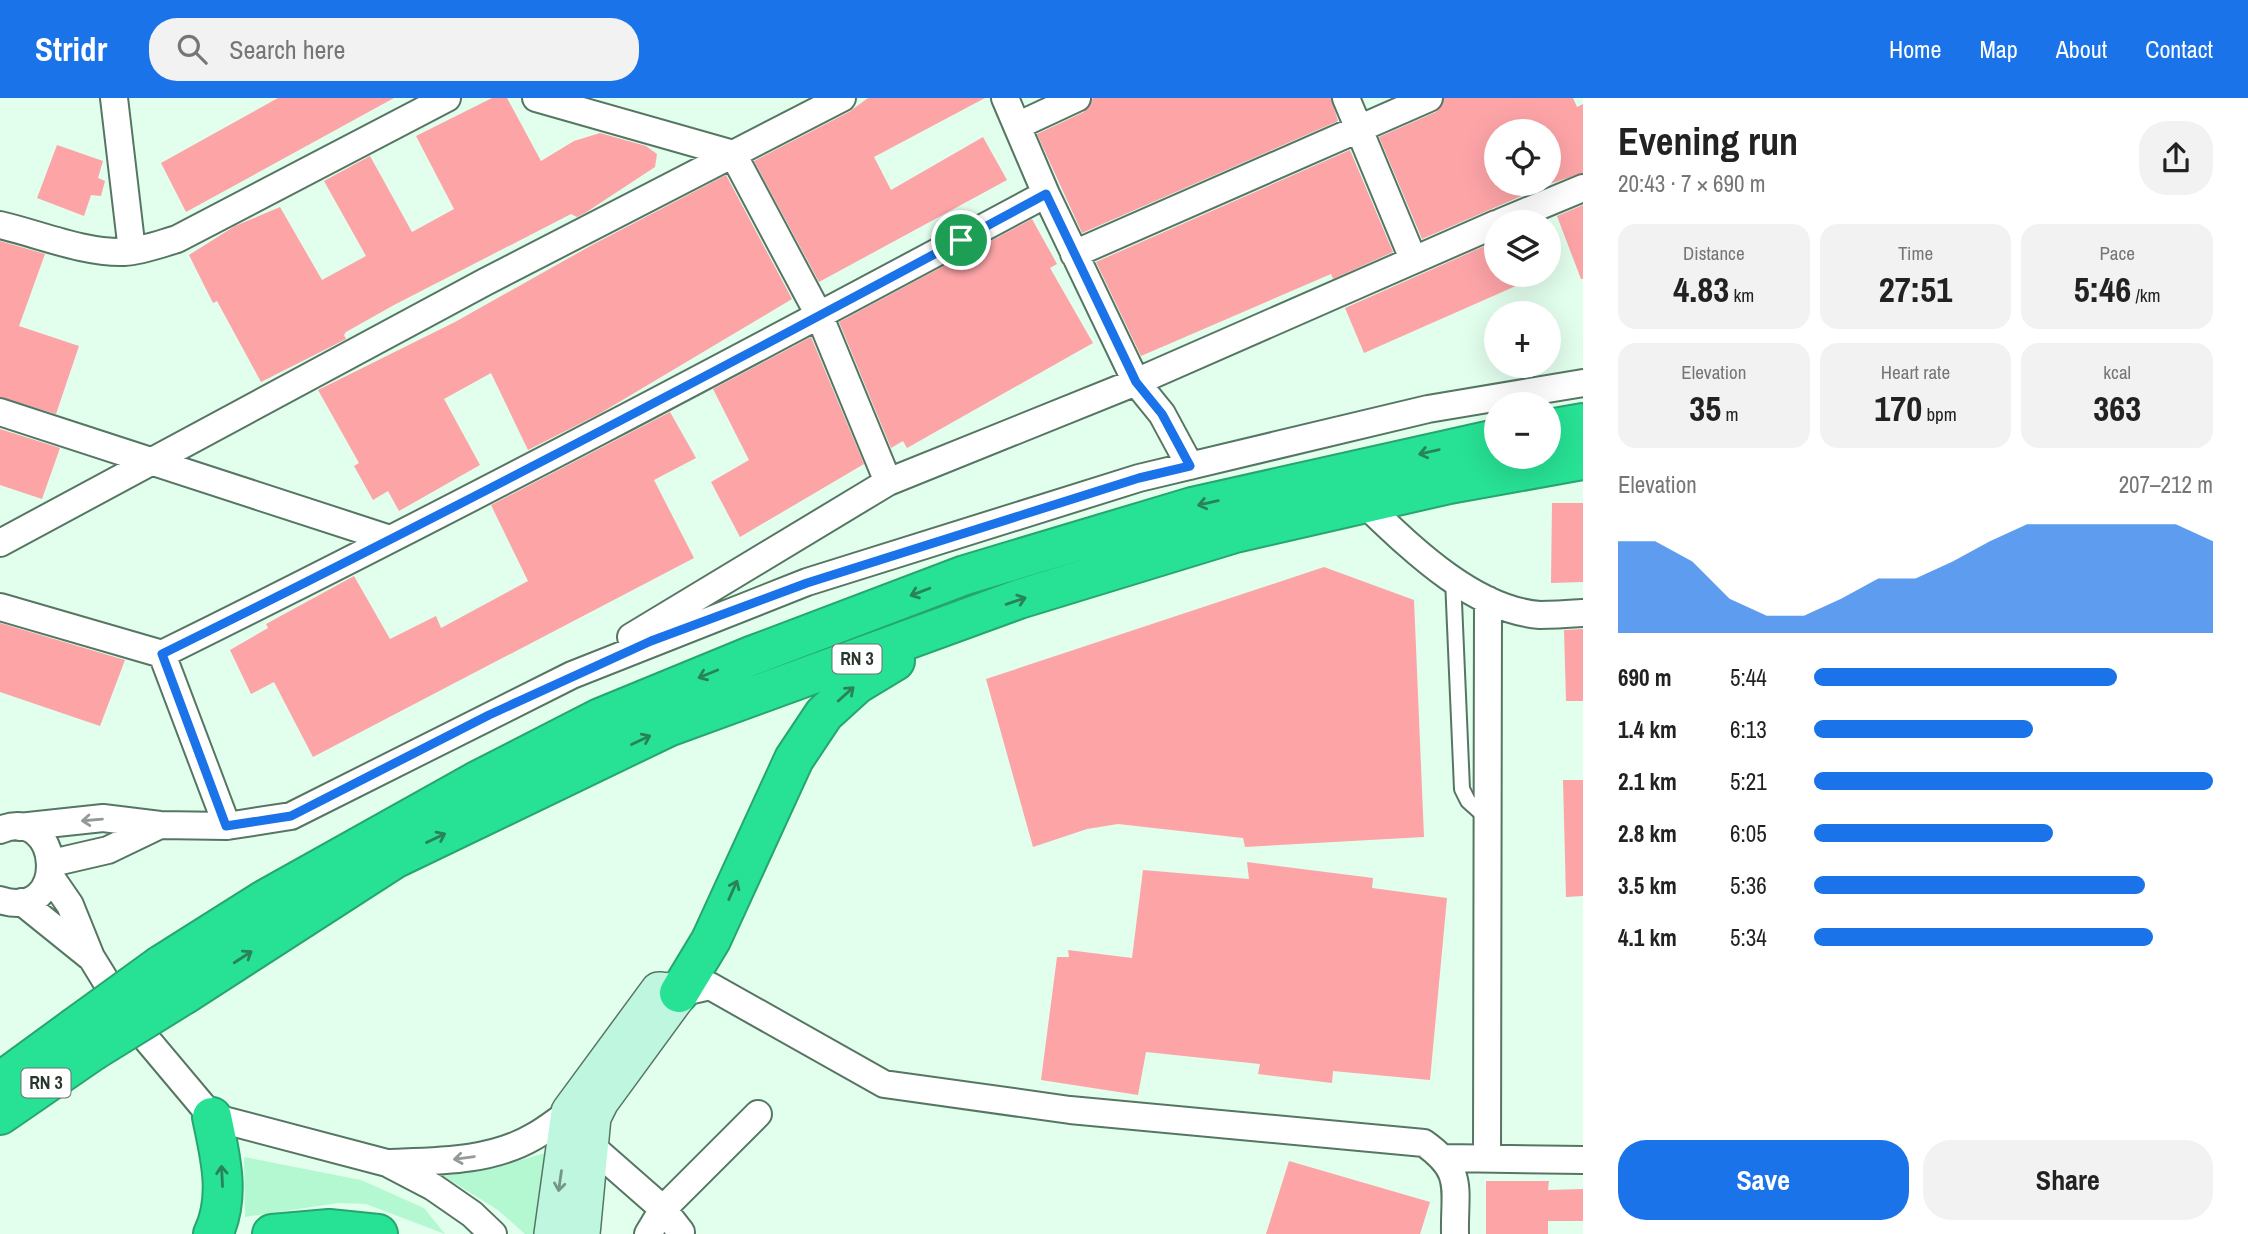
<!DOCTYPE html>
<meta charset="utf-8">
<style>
body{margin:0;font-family:"Archivo Narrow",sans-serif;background:#f2f2f2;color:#222;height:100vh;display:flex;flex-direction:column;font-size:26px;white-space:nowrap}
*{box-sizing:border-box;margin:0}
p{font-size:23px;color:#767676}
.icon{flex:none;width:38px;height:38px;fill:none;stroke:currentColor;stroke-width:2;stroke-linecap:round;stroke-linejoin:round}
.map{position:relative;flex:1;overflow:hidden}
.sheet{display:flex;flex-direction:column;background:#fff;width:665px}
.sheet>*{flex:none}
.tools{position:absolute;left:1484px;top:21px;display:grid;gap:14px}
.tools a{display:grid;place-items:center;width:77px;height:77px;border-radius:50%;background:#fff;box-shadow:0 7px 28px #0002;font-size:35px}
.pin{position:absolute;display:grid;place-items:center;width:60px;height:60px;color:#fff;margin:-30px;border:4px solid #fff;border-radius:50%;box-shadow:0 2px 7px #0007}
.round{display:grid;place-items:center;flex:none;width:74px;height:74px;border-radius:28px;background:#f2f2f2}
.headline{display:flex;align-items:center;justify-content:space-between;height:119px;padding:0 35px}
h1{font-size:38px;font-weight:800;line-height:52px}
.metrics{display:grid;grid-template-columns:repeat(3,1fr);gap:10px;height:119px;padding:7px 35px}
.metrics div{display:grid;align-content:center;border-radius:18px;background:#f2f2f2;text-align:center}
.metrics b{font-size:35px;font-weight:800}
.metrics small{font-size:19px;font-weight:400}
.metrics p{font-size:19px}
.chart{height:196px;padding:14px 35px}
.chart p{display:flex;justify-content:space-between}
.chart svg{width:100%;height:126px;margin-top:7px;fill:#1a73e8;opacity:.7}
.button{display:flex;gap:14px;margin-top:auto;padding:14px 35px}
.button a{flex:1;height:80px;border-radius:28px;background:#1a73e8;color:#fff;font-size:28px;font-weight:800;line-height:80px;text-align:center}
.button a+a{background:#f2f2f2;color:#222}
ul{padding:0 35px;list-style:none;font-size:23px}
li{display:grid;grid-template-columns:112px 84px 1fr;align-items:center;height:52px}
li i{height:18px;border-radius:9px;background:#1a73e8}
header{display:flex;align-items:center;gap:42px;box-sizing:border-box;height:98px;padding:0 35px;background:#1a73e8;color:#fff}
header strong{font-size:33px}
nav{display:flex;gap:38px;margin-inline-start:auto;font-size:24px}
.search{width:490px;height:63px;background:#f2f2f2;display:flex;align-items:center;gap:18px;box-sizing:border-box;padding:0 24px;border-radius:28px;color:#767676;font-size:26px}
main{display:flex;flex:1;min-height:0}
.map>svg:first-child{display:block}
.green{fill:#b4f8d1}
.building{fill:#fda4a7;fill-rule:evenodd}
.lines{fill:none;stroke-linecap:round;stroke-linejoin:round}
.lane-casing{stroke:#567663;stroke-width:18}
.street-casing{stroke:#567663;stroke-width:30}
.secondary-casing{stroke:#567663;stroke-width:40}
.highway-casing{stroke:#27a570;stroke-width:42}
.lane{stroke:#fff;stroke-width:14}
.street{stroke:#fff;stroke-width:26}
.secondary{stroke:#bef6df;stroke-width:37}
.highway{stroke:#27e194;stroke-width:38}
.highway-bridge-casing{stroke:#27a570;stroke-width:42;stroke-linecap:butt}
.highway-bridge{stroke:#27e194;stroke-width:38}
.oneway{stroke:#28835b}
.oneway2{stroke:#949a96}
.oneway3{stroke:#739686}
.route-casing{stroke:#fff;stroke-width:14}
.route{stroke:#1a73e8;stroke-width:9}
.labels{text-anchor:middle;stroke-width:7;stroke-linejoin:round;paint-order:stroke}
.shield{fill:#fff;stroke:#68726c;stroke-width:2}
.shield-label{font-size:18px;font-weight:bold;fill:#28362d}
</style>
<header>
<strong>Stridr</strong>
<div class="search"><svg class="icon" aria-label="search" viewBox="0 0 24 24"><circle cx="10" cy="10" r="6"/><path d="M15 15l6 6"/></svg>Search here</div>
<nav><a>Home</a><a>Map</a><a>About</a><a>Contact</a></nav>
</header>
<main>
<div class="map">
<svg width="1583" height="1136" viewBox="0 0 1583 1136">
<rect width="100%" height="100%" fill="#e2feed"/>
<!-- green -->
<path class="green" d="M 555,1052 L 546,1136 L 525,1136 L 498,1112 L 440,1076 L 505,1067 Z
M 244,1059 L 361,1082 L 424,1110 L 445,1136 L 366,1106 L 338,1105 L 245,1119 Z"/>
<!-- building -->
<path class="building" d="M 278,0 L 394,0 L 186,114 L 161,65 Z
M 492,0 L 507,0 L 541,63 L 574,43 L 600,35 L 646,48 L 657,56 L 655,69 L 585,115 L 577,119 L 571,116 L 394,207 L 346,234 L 344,237 L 346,241 L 261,284 L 217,203 L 213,205 L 189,157 L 235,128 L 280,109 L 322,182 L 366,158 L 324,83 L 370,58 L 412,134 L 454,111 L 416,38 Z
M 868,0 L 985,0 L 874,59 L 891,92 L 983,39 L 1007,82 L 819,184 L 754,63 L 849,14 Z
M 1093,0 L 1331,0 L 1338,23 L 1082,135 L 1037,36 L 1084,14 Z
M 1444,0 L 1573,0 L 1577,9 L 1583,6 L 1583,75 L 1549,86 L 1422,141 L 1379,39 L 1436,14 ZM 1496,33 L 1549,33 L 1549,86 L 1496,86 Z
M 57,47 L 103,63 L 98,80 L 105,83 L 101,98 L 91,97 L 84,118 L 37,100 Z
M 1350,52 L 1393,154 L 1333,181 L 1331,176 L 1141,258 L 1096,164 Z
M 726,77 L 792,201 L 599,316 L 528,352 L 491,275 L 444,301 L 480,367 L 399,413 L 388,393 L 373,402 L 354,368 L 359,365 L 318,292 L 455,224 L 592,147 Z
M 1583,107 L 1583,181 L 1581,181 L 1557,118 Z
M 1032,121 L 1057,166 L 1050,170 L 1093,245 L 907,350 L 903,343 L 891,350 L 839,224 Z
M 0,143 L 45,156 L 19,228 L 79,248 L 56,316 L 0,299 Z
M 1496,143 L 1496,177 L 1541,177 L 1364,255 L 1345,210 Z
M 811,239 L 864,366 L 740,439 L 711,384 L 749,362 L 713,291 Z
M 670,314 L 696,360 L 654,382 L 694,460 L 313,659 L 274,584 L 251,596 L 230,552 L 268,530 L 266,526 L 354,478 L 390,541 L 436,518 L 441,530 L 528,483 L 491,407 Z
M 0,331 L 60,350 L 42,401 L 0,387 Z
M 1552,405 L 1583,405 L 1583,484 L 1551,485 Z
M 1324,469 L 1414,502 L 1424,739 L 1245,749 L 1243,740 L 1118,726 L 1087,731 L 1033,749 L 986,581 Z
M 0,525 L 125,562 L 100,628 L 0,594 Z
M 1583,531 L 1583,603 L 1566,603 L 1564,532 Z
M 1563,682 L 1583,682 L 1583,798 L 1566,799 Z
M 1247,764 L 1373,780 L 1372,790 L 1447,800 L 1430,982 L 1333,973 L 1332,985 L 1258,976 L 1260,966 L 1146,954 L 1138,997 L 1041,982 L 1057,859 L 1069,859 L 1068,852 L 1132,860 L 1143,772 L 1249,781 Z
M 1289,1063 L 1430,1104 L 1420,1136 L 1266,1136 Z
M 1486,1083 L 1549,1083 L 1548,1092 L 1583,1091 L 1583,1123 L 1548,1123 L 1548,1136 L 1486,1136 Z"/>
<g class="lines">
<defs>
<path id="lane" d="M 1453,481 L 1462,691 L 1468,703 L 1487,720"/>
<path id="street" d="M 114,0 L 132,153
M 536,0 L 733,56 L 820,219 L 888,384
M 1346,0 L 1413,161
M 1017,28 L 1077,0
M 1046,96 L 1136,284 L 1162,316 L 1190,368
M 1501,124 L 1583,90
M 0,127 C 39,136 83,155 124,154 C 142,153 160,146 177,141 L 447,0
M 1074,156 L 1429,0
M 0,314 L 390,441
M 1365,406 C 1410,449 1473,512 1540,517 C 1554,517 1569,516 1583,515
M 0,445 L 485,184 L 842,0
M 0,509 L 162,556 C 460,409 753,253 1046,96 L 1005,0
M 631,539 L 888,384 L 1136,284 L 1496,126
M 162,556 L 227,728
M 19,729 L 103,720 L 160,727 L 227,728 L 291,718 L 572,577 L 807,484 L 1139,380 L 1428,311 L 1583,285
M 0,732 C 62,705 71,825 0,802
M 52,765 L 108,752 L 160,727
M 50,778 L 70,807 L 91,859 L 128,919 L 212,1019 L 387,1065 L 433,1089 L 472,1116 L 493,1136
M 22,804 L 89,858
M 679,895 L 710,888 L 884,986 L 1070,1012 L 1424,1045 C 1465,1074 1454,1090 1455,1136
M 579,1042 L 590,1047 L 663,1111 L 681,1134
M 1446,1060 L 1583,1062
M 1487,1060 L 1488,502
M 387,1065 C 436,1063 490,1064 533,1039 C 546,1032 558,1022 570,1014
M 648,1136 L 663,1111 L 758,1016"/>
<path id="secondary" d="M 553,1136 L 570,1014 L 659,893 L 679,895 L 600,1003 L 592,1019 L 581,1136"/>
<path id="highway" d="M 1549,331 L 1583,325
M 161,867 L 264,802 L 475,684 L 600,620 L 751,558 L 965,477 L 1192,409 L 1496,341
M 679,895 L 711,842 L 794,661 L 824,616 L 857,586 L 895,563
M 185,896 L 394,761 L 668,629 L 1019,501 L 1235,435 L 1449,386 L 1583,362
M 0,984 L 74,930
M 0,1017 L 93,953
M 212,1019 C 220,1057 231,1099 213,1136
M 272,1136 L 329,1131 L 378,1136"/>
</defs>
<!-- lane casing -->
<use href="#lane" class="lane-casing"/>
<!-- street casing -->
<use href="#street" class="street-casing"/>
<!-- secondary casing -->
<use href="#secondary" class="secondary-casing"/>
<!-- highway casing -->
<use href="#highway" class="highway-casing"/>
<!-- lane -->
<use href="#lane" class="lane"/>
<!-- street -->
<use href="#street" class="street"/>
<!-- secondary -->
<use href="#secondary" class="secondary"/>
<!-- highway -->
<use href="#highway" class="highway"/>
<defs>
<path id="highway-bridge" d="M 74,930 L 161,867
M 93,953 L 185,896"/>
</defs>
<!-- highway-bridge casing -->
<use href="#highway-bridge" class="highway-bridge-casing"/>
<!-- highway-bridge -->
<use href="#highway-bridge" class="highway-bridge"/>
</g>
<!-- one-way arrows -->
<defs><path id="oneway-shaft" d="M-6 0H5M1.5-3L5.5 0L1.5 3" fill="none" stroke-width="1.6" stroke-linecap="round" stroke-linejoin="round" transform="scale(1.75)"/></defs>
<g class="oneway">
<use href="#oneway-shaft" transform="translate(1429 354) rotate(167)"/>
<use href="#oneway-shaft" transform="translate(1208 405) rotate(167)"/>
<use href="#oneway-shaft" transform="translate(920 494) rotate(159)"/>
<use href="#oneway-shaft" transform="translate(1016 503) rotate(-19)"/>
<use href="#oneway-shaft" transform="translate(708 576) rotate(158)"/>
<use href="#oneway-shaft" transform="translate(846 596) rotate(-42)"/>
<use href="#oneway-shaft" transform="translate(641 642) rotate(-25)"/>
<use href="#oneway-shaft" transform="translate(436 740) rotate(-26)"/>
<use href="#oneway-shaft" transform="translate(733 792) rotate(-66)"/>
<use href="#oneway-shaft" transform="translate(243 859) rotate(-33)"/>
<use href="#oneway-shaft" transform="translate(222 1078) rotate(-93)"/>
</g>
<g class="oneway2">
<use href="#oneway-shaft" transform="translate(92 722) rotate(175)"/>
<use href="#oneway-shaft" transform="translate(464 1060) rotate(172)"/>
</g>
<use class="oneway3" href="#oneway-shaft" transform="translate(560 1083) rotate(98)"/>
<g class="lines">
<defs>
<path id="route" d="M 1046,96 L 1136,284 L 1162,316 L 1190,368 L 1139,380 L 807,485 L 651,543 L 489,617 L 291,718 L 226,728 L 162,556 C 460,409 754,254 1046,96 Z"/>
</defs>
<!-- route casing -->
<use href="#route" class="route-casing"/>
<!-- route -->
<use href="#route" class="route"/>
</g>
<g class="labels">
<!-- shield labels -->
<g class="shield">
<rect x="832.5" y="546.5" width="49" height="29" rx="5"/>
<rect x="21.5" y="970.5" width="49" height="29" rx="5"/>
</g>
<g class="shield-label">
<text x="857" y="567">RN 3</text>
<text x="46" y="991">RN 3</text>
</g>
</g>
</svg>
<div class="tools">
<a><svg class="icon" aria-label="locate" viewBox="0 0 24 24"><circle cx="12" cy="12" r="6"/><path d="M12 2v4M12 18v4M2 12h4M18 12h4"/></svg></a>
<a><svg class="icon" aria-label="layers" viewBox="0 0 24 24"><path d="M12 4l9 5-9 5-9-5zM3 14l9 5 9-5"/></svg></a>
<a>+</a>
<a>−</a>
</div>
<div class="pin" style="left:961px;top:142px;background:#1e9e55"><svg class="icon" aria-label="arrive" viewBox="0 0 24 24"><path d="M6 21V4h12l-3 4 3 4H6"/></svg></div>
</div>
<section class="sheet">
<div class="headline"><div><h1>Evening run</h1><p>20:43 · 7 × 690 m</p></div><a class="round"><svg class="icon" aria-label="share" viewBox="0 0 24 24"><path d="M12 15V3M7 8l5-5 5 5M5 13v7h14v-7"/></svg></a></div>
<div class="metrics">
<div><p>Distance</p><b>4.83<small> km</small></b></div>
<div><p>Time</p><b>27:51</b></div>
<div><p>Pace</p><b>5:46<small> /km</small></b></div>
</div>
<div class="metrics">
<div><p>Elevation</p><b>35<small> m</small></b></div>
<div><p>Heart rate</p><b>170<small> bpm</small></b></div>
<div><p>kcal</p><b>363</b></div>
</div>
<div class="chart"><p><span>Elevation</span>207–212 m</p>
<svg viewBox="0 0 160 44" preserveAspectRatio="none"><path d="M0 44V12L10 12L20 19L30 32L40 38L50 38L60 32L70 25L80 25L90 19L100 12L110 6L120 6L130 6L140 6L150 6L160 12V44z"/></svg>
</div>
<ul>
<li><b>690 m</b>5:44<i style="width:76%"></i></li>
<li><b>1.4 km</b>6:13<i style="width:55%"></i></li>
<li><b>2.1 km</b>5:21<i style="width:100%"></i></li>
<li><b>2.8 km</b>6:05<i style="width:60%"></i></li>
<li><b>3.5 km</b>5:36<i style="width:83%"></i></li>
<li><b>4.1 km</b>5:34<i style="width:85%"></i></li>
</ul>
<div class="button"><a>Save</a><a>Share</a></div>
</section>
</main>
